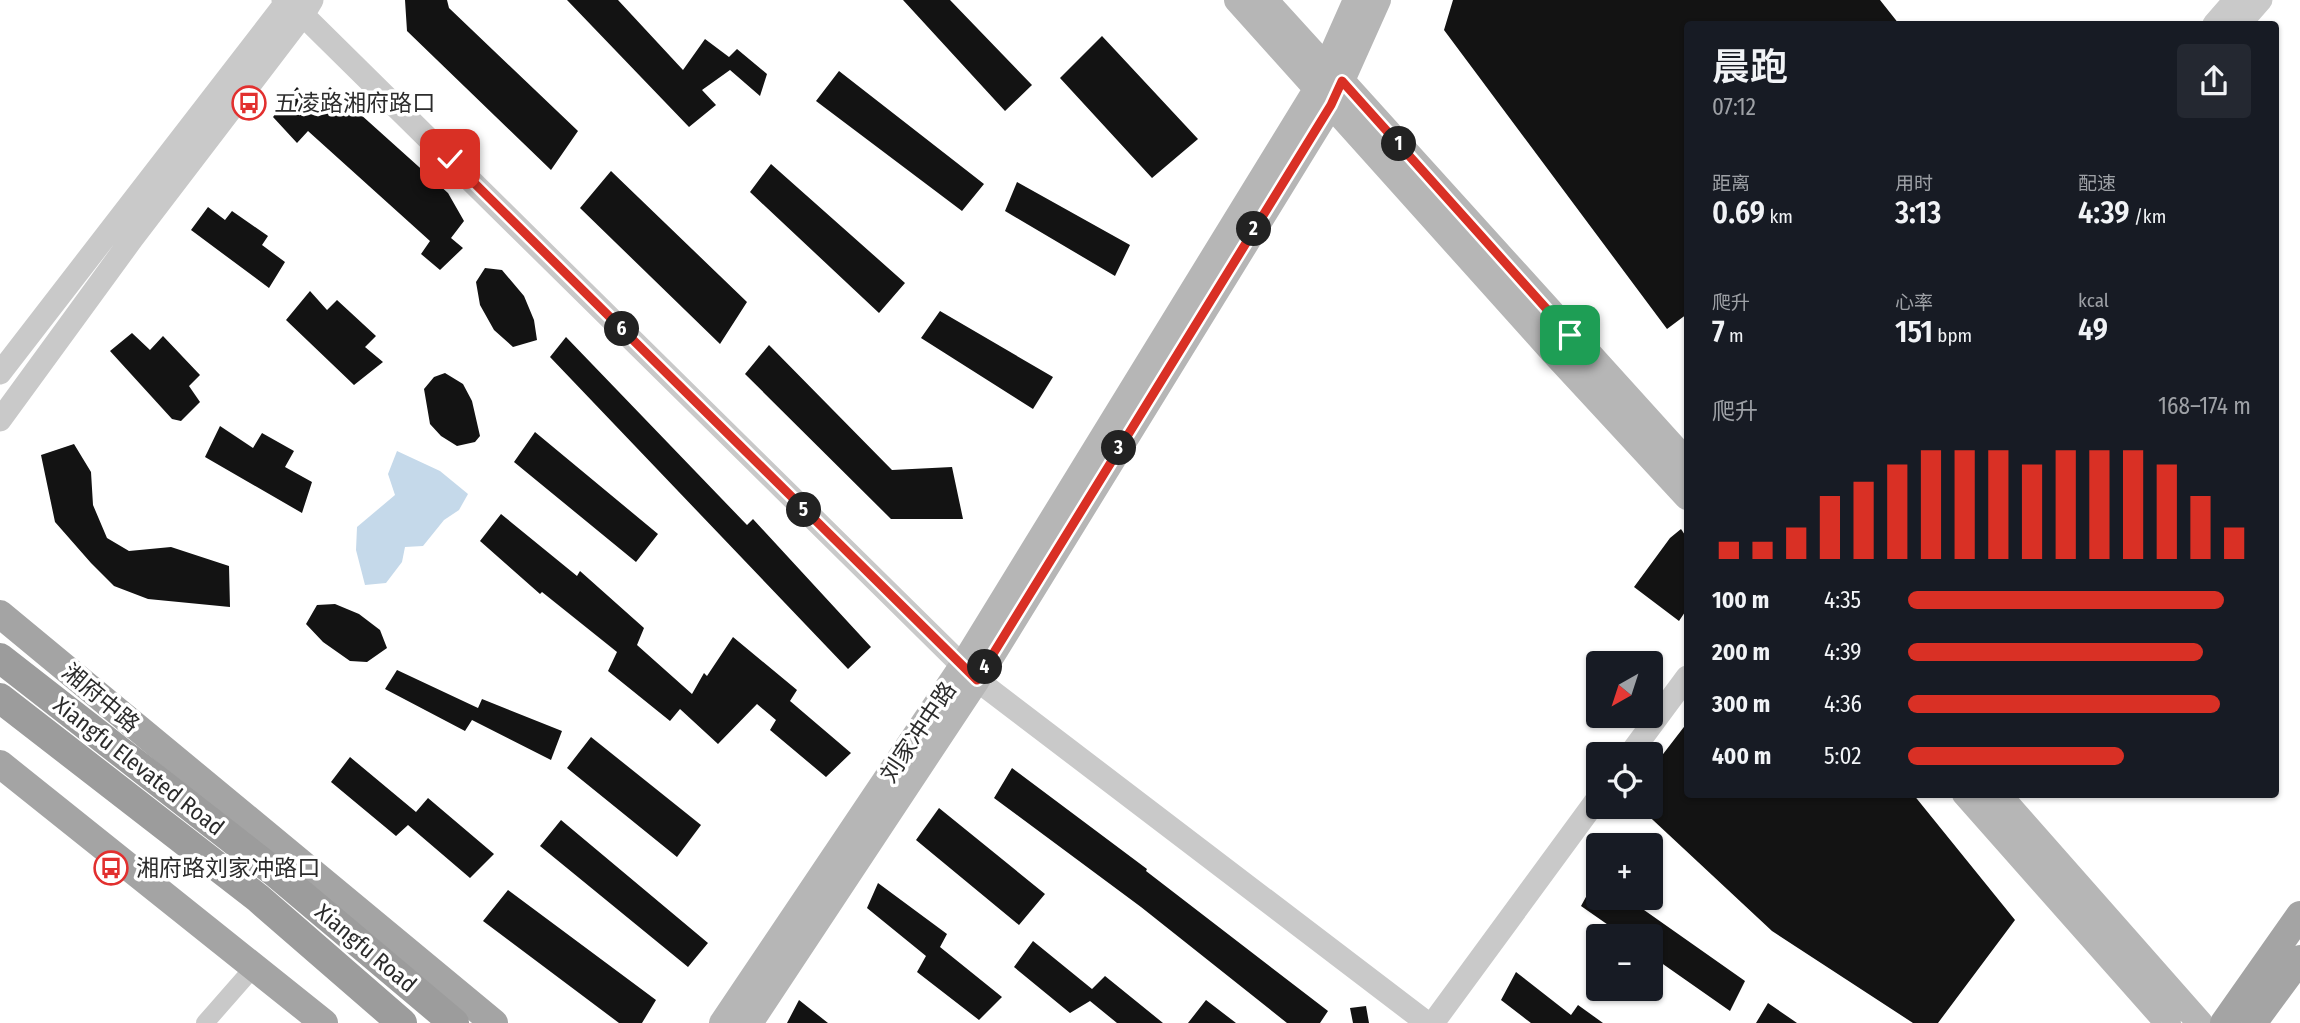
<!DOCTYPE html>
<html lang="zh">
<meta charset="utf-8">
<style>
body{margin:0;font-family:"Fira Sans Condensed","Noto Sans SC",sans-serif;background:#242831;color:#f1f3f6;height:100vh;display:flex;flex-direction:column;font-size:26px;white-space:nowrap}
*{box-sizing:border-box;margin:0}
p{font-size:23px;color:#9ea1a6}
.icon{flex:none;width:38px;height:38px;fill:none;stroke:currentColor;stroke-width:2;stroke-linecap:round;stroke-linejoin:round}
.map{position:relative;flex:1;overflow:hidden}
.side{position:absolute;left:1684px;top:21px;width:595px;height:777px;display:flex;flex-direction:column;background:#171b24;border-radius:7px;box-shadow:0 2px 5px #0004}
.side>*{flex:none}
.needle{width:46px;rotate:219deg}
.fabs{position:absolute;left:1586px;top:651px;display:grid;gap:14px}
.fabs a{display:grid;place-items:center;width:77px;height:77px;border-radius:7px;background:#171b24;box-shadow:0 2px 5px #0004;font-size:35px}
.pin{position:absolute;display:grid;place-items:center;width:60px;height:60px;color:#fff;margin:-30px;border-radius:14px;box-shadow:0 4px 10px #0006}
.km{position:absolute;width:35px;height:35px;margin:-18px;border-radius:50%;background:#222;color:#fff;font-size:19px;line-height:35px;text-align:center}
.round{display:grid;place-items:center;flex:none;width:74px;height:74px;border-radius:7px;background:#242831}
.overview{display:flex;align-items:center;justify-content:space-between;height:119px;padding:0 28px}
h1{font-size:38px;font-weight:600;line-height:52px}
.metrics{display:grid;grid-template-columns:repeat(3,1fr);gap:10px;height:119px;padding:7px 28px}
.metrics div{display:grid;align-content:center}
.metrics b{font-size:30px;font-weight:600}
.metrics small{font-size:19px;font-weight:400}
.metrics p{font-size:19px}
.chart{height:196px;padding:14px 28px}
.chart p{display:flex;justify-content:space-between}
.chart svg{width:100%;height:126px;margin-top:7px;stroke:#d93025;stroke-width:6}
ul{padding:0 28px;list-style:none;font-size:23px}
li{display:grid;grid-template-columns:112px 84px 1fr;align-items:center;height:52px}
li i{height:18px;border-radius:9px;background:#d93025}
.map>svg:first-child{display:block}
.water{fill:#c5d9ea}
.building{fill:#131313}
.lines{fill:none;stroke-linecap:round;stroke-linejoin:round}
.minor{stroke:#c9c9c9;stroke-width:18}
.tertiary{stroke:#c9c9c9;stroke-width:23}
.secondary{stroke:#b6b6b6;stroke-width:26}
.primary{stroke:#a4a4a4;stroke-width:28}
.trunk{stroke:#9c9c9c;stroke-width:30}
.route-casing{stroke:#fff;stroke-width:14}
.route{stroke:#d93025;stroke-width:9}
.labels{text-anchor:middle;stroke-width:7;stroke-linejoin:round;paint-order:stroke}
.poi-label{font-size:23px;fill:#2c2c2c;stroke:#fff;text-anchor:start}
.street-label{font-size:23px;fill:#2c2c2c;stroke:#fff}
</style>
<div class="map">
<svg width="2300" height="1023" viewBox="0 0 2300 1023">
<rect width="100%" height="100%" fill="#fff"/>
<!-- water -->
<path class="water" d="M 397,451 L 440,471 L 468,494 L 459,510 L 444,520 L 423,546 L 405,547 L 402,562 L 386,583 L 365,585 L 356,550 L 357,527 L 395,495 L 388,474 Z"/>
<!-- building -->
<path class="building" d="M 405,0 L 447,0 L 449,8 L 578,131 L 551,170 L 407,31 Z
M 567,0 L 618,0 L 683,70 L 705,39 L 729,57 L 737,49 L 767,74 L 760,96 L 730,70 L 702,90 L 716,105 L 689,127 Z
M 903,0 L 950,0 L 1032,85 L 1005,111 Z
M 1453,0 L 1880,0 L 1899,24 L 1687,24 L 1687,314 L 1667,329 L 1444,30 Z
M 1102,36 L 1198,139 L 1152,178 L 1060,78 Z
M 839,71 L 984,184 L 962,211 L 816,101 Z
M 297,87 L 314,105 L 330,87 L 448,193 L 464,221 L 451,238 L 463,248 L 440,270 L 421,254 L 430,241 L 308,131 L 297,143 L 273,117 Z
M 771,164 L 905,283 L 879,313 L 750,192 Z
M 611,171 L 747,302 L 720,344 L 580,208 Z
M 1017,182 L 1130,245 L 1115,276 L 1005,211 Z
M 208,207 L 225,220 L 232,211 L 268,236 L 262,245 L 285,262 L 269,288 L 191,230 Z
M 485,268 L 502,270 L 524,296 L 534,320 L 537,340 L 513,347 L 494,330 L 480,305 L 476,282 Z
M 310,291 L 327,310 L 337,300 L 376,336 L 365,347 L 383,362 L 354,385 L 286,320 Z
M 940,311 L 1053,377 L 1033,409 L 921,338 Z
M 132,333 L 150,350 L 163,336 L 200,375 L 189,386 L 200,402 L 181,421 L 172,419 L 110,351 Z
M 566,337 L 747,525 L 753,519 L 871,647 L 848,669 L 550,357 Z
M 769,345 L 892,470 L 952,467 L 963,519 L 891,519 L 745,374 Z
M 445,373 L 463,384 L 472,401 L 480,436 L 475,442 L 457,446 L 441,436 L 430,424 L 424,389 L 434,377 Z
M 220,426 L 253,448 L 262,433 L 294,451 L 285,467 L 312,482 L 302,513 L 205,457 Z
M 535,432 L 658,534 L 636,562 L 514,462 Z
M 74,444 L 91,472 L 93,505 L 107,538 L 129,551 L 171,547 L 229,566 L 230,607 L 148,599 L 114,586 L 91,563 L 55,522 L 41,455 Z
M 501,514 L 577,576 L 580,571 L 644,628 L 637,645 L 692,694 L 704,673 L 707,676 L 733,637 L 797,690 L 790,701 L 851,753 L 826,777 L 770,730 L 776,720 L 757,704 L 718,744 L 680,709 L 670,721 L 608,671 L 617,652 L 542,592 L 540,594 L 480,541 Z
M 1681,529 L 1687,538 L 1687,609 L 1679,621 L 1634,587 L 1670,538 Z
M 335,604 L 359,614 L 380,630 L 387,648 L 367,662 L 350,661 L 323,642 L 306,624 L 317,605 Z
M 397,670 L 478,708 L 482,699 L 562,731 L 551,760 L 472,720 L 465,731 L 385,689 Z
M 1687,723 L 1687,794 L 1913,794 L 2015,920 L 1938,1023 L 1913,1023 L 1772,931 L 1639,807 L 1650,807 L 1650,771 Z
M 591,737 L 701,825 L 677,857 L 567,768 Z
M 350,757 L 416,812 L 428,798 L 494,854 L 470,878 L 408,825 L 396,836 L 331,782 Z
M 1012,768 L 1147,869 L 1146,871 L 1328,1011 L 1320,1023 L 1287,1023 L 1141,907 L 994,798 Z
M 939,808 L 1045,894 L 1019,925 L 916,840 Z
M 561,820 L 708,943 L 688,967 L 540,846 Z
M 1598,875 L 1598,898 L 1627,898 L 1745,981 L 1730,1011 L 1650,955 L 1650,936 L 1624,936 L 1581,906 Z
M 878,883 L 947,934 L 940,947 L 1002,997 L 979,1020 L 917,972 L 926,956 L 867,908 Z
M 508,890 L 656,1000 L 642,1023 L 619,1023 L 483,921 Z
M 1033,941 L 1092,989 L 1105,976 L 1163,1023 L 1117,1023 L 1090,1001 L 1070,1013 L 1014,967 Z
M 1516,972 L 1571,1015 L 1578,1005 L 1603,1023 L 1531,1023 L 1501,1000 Z
M 799,1000 L 828,1023 L 787,1023 Z
M 1206,1000 L 1236,1023 L 1188,1023 Z
M 1768,1003 L 1797,1023 L 1756,1023 Z
M 1366,1006 L 1369,1023 L 1353,1023 L 1350,1008 Z"/>
<g class="lines">
<!-- minor -->
<path class="minor" d="M 205,1023 L 255,966"/>
<!-- tertiary -->
<path class="tertiary" d="M 283,0 L 303,15 L 977,680 L 1427,1023
M 2214,24 L 2235,0
M 2240,24 L 2261,0
M 0,373 L 288,0
M 0,420 L 132,239 L 303,15 L 312,0
M 1630,754 L 1687,677
M 1433,1023 L 1598,798"/>
<!-- secondary -->
<path class="secondary" d="M 1237,0 L 1552,351 L 1687,497
M 1265,0 L 1326,67 L 1342,81 L 1687,462
M 1965,794 L 2168,1023
M 1998,794 L 2200,1023
M 722,1023 L 962,666 L 1317,88 L 1356,0
M 750,1023 L 977,680 L 1331,105 L 1378,0"/>
<!-- primary -->
<path class="primary" d="M 0,614 L 494,1023
M 0,764 L 324,1023
M 2224,1023 L 2300,915
M 2253,1023 L 2300,959"/>
<!-- trunk -->
<path class="trunk" d="M 0,658 L 277,874 L 454,1023
M 0,698 L 258,898 L 402,1023"/>
</g>
<g class="lines">
<defs>
<path id="route" d="M 450,159 L 977,680 L 1331,105 L 1342,81 L 1570,335"/>
</defs>
<!-- route casing -->
<use href="#route" class="route-casing"/>
<!-- route -->
<use href="#route" class="route"/>
</g>
<!-- icons -->
<defs>
<symbol id="bus-ring" viewBox="-11 -11 22 22"><circle r="9.5" fill="#fff" stroke="#e2302f" stroke-width="1.5"/><path d="M-5-6H5V4H4V6H2V4H-2V6H-4V4H-5ZM-3.5-4V0h7V-4ZM-3.5 1.2v1.5H-2V1.2ZM2 1.2v1.5H3.5V1.2Z" fill="#e2302f"/></symbol>
</defs>
<g fill-rule="evenodd">
<use href="#bus-ring" x="230" y="84" width="38" height="38"/>
<use href="#bus-ring" x="92" y="849" width="38" height="38"/>
</g>
<g class="labels">
<!-- poi labels -->
<g class="poi-label">
<text x="274" y="111">五凌路湘府路口</text>
<text x="136" y="876">湘府路刘家冲路口</text>
</g>
<!-- street labels -->
<g class="street-label">
<text transform="translate(101 698) rotate(40)" y="8">湘府中路</text>
<text transform="translate(918 732) rotate(-56)" y="8">刘家冲中路</text>
<text transform="translate(139 766) rotate(38)" y="8">Xiangfu Elevated Road</text>
<text transform="translate(366 948) rotate(40)" y="8">Xiangfu Road</text>
</g>
</g>
</svg>
<div class="fabs">
<a><svg class="needle" viewBox="-14 -14 28 28"><path d="M0-13l5 13h-10z" fill="#e53935"/><path d="M0 13l5-13h-10z" fill="#9ea1a6"/></svg></a>
<a><svg class="icon" aria-label="locate" viewBox="0 0 24 24"><circle cx="12" cy="12" r="6"/><path d="M12 2v4M12 18v4M2 12h4M18 12h4"/></svg></a>
<a>+</a>
<a>−</a>
</div>
<div class="pin" style="left:1570px;top:335px;background:#1e9e55"><svg class="icon" aria-label="arrive" viewBox="0 0 24 24"><path d="M6 21V4h12l-3 4 3 4H6"/></svg></div>
<div class="pin" style="left:450px;top:159px;background:#d93025"><svg class="icon" aria-label="check" viewBox="0 0 24 24"><path d="M5 12l5 5 9-10"/></svg></div>
<b class="km" style="left:1399px;top:144px">1</b>
<b class="km" style="left:1254px;top:229px">2</b>
<b class="km" style="left:1119px;top:448px">3</b>
<b class="km" style="left:985px;top:667px">4</b>
<b class="km" style="left:804px;top:510px">5</b>
<b class="km" style="left:622px;top:329px">6</b>
<section class="side">
<div class="overview"><div><h1>晨跑</h1><p>07:12</p></div><a class="round"><svg class="icon" aria-label="share" viewBox="0 0 24 24"><path d="M12 15V3M7 8l5-5 5 5M5 13v7h14v-7"/></svg></a></div>
<div class="metrics">
<div><p>距离</p><b>0.69<small> km</small></b></div>
<div><p>用时</p><b>3:13</b></div>
<div><p>配速</p><b>4:39<small> /km</small></b></div>
</div>
<div class="metrics">
<div><p>爬升</p><b>7<small> m</small></b></div>
<div><p>心率</p><b>151<small> bpm</small></b></div>
<div><p>kcal</p><b>49</b></div>
</div>
<div class="chart"><p><span>爬升</span>168–174 m</p>
<svg viewBox="0 0 160 44" preserveAspectRatio="none"><path d="M5 44V38M15 44V38M25 44V33M35 44V22M45 44V17M55 44V11M65 44V6M75 44V6M85 44V6M95 44V11M105 44V6M115 44V6M125 44V6M135 44V11M145 44V22M155 44V33"/></svg>
</div>
<ul>
<li><b>100 m</b>4:35<i style="width:92%"></i></li>
<li><b>200 m</b>4:39<i style="width:86%"></i></li>
<li><b>300 m</b>4:36<i style="width:91%"></i></li>
<li><b>400 m</b>5:02<i style="width:63%"></i></li>
</ul>
</section>
</div>
